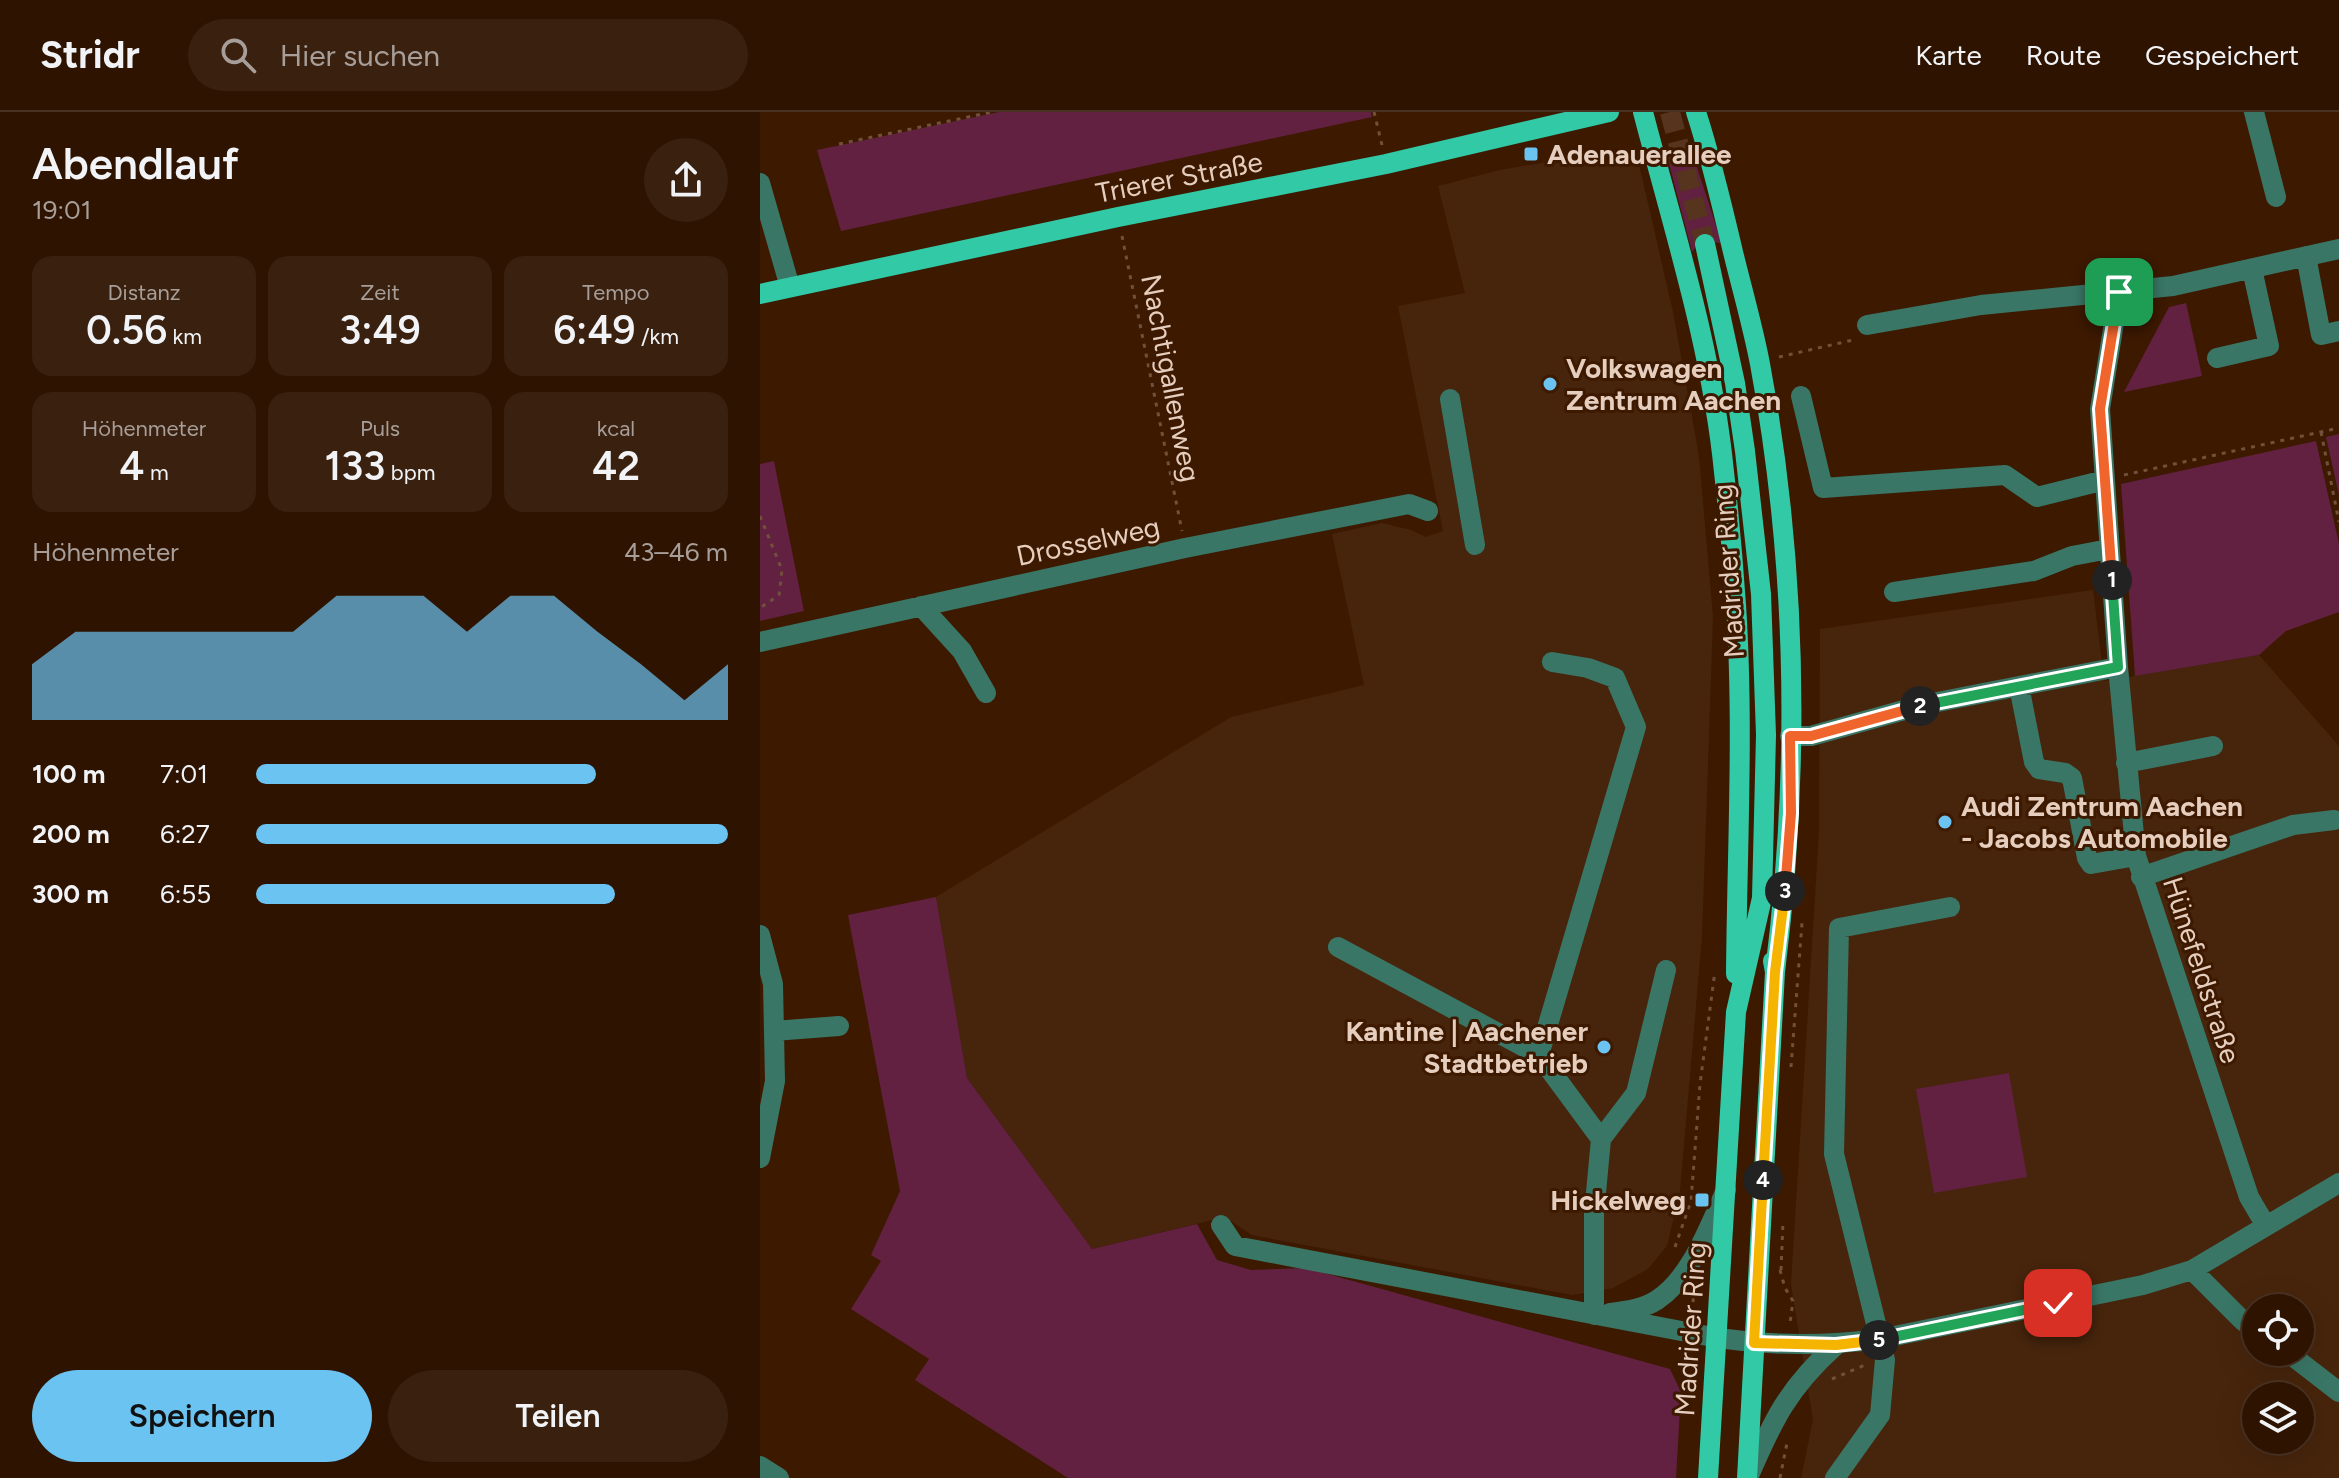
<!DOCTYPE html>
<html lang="de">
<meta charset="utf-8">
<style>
body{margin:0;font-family:Figtree,sans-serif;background:#3a200f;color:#f1f3f6;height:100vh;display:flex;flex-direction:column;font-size:30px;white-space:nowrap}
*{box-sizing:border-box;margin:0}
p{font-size:26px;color:#a79e99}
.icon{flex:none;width:44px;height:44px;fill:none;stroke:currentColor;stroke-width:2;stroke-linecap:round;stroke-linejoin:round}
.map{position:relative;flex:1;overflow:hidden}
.sheet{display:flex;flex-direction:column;background:#2e1300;width:760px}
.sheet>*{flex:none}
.buttons{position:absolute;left:1482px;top:1182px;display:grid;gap:16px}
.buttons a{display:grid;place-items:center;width:72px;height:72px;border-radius:50%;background:#2e1300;box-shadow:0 8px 32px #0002,0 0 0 2px #493222;font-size:40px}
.pin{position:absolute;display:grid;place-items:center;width:68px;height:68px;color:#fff;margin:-34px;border-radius:16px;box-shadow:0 4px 12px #0006}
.km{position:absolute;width:40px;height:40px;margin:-20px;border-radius:50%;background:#222;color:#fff;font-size:22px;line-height:40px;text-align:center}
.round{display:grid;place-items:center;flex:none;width:84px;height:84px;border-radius:42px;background:#3a200f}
.head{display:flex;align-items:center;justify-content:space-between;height:136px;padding:0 32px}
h1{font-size:44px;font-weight:600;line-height:60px}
.metrics{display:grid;grid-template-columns:repeat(3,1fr);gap:12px;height:136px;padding:8px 32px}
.metrics div{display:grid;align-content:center;border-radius:20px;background:#3a200f;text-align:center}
.metrics b{font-size:40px;font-weight:600}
.metrics small{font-size:22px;font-weight:400}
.metrics p{font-size:22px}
.chart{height:224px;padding:16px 32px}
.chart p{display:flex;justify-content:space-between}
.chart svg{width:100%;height:144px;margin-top:8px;fill:#6bc3f2;opacity:.7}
.primary-button{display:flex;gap:16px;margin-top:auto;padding:16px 32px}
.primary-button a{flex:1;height:92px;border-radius:48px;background:#6bc3f2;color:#111;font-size:32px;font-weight:600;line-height:92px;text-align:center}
.primary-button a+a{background:#3a200f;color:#f1f3f6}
ul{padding:0 32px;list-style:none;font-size:26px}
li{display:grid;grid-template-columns:128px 96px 1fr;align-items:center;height:60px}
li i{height:20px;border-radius:10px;background:#6bc3f2}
header{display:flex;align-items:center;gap:48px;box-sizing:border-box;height:112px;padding:0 40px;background:#2e1300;border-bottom:2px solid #493222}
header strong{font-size:38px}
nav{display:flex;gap:44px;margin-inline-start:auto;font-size:28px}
.search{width:560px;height:72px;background:#3a200f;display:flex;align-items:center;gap:20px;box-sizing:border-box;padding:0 28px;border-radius:44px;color:#a79e99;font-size:30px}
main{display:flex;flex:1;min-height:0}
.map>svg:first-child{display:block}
.built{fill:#47250c;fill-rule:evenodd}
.green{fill:#622140}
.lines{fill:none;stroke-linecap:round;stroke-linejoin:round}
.major-tunnel{stroke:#56341d;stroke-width:20;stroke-dasharray:20 10;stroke-linecap:butt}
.path{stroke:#71513b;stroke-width:3;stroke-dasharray:4 6;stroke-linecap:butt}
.minor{stroke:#397666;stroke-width:20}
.major{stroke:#32c9a7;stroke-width:20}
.split-1-casing{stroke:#fff;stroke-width:16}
.split-2-casing{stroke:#fff;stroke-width:16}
.split-3-casing{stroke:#fff;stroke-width:16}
.split-4-casing{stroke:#fff;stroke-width:16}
.split-5-casing{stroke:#fff;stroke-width:16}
.split-6-casing{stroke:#fff;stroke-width:16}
.split-1{stroke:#f0652b;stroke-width:10}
.split-2{stroke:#22a559;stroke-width:10}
.split-3{stroke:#f0652b;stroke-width:10}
.split-4{stroke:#f5b400;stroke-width:10}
.split-5{stroke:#f5b400;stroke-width:10}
.split-6{stroke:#22a559;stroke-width:10}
.poi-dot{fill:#6bc3f2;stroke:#3d1900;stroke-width:3}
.labels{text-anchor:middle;stroke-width:6;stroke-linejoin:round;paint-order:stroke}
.poi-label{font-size:28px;font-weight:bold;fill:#e6cebf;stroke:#3d1900;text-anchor:start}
.street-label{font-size:28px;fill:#e6cebf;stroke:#3d1900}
</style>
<header>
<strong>Stridr</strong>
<div class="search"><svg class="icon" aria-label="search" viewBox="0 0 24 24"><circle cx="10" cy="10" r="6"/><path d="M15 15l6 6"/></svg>Hier suchen</div>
<nav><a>Karte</a><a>Route</a><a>Gespeichert</a></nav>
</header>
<main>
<section class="sheet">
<div class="head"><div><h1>Abendlauf</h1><p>19:01</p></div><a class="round"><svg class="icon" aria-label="share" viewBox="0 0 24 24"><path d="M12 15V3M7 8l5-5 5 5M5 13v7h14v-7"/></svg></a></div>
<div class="metrics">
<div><p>Distanz</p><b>0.56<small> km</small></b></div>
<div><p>Zeit</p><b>3:49</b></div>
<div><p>Tempo</p><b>6:49<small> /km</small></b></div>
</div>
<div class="metrics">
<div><p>Höhenmeter</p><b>4<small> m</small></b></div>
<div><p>Puls</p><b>133<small> bpm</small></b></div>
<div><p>kcal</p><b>42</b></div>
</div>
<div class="chart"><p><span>Höhenmeter</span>43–46 m</p>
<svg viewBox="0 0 160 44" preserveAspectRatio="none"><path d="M0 44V27L10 17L20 17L30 17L40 17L50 17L60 17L70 6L80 6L90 6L100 17L110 6L120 6L130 17L140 27L150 38L160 27V44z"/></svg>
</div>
<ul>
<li><b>100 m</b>7:01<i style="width:72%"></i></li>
<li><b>200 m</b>6:27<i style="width:100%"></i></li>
<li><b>300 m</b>6:55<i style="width:76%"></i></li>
</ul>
<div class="primary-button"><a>Speichern</a><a>Teilen</a></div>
</section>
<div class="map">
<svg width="1579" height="1366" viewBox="0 0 1579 1366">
<rect width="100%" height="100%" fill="#3d1900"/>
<!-- built -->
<path class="built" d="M 875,35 L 913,200 L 939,344 L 953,505 L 942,824 L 920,1079 L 907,1134 L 888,1157 L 853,1176 L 812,1183 L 492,1123 L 465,1105 L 332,1137 L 207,966 L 176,785 L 471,605 L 604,573 L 572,422 L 622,411 L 651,418 L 666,425 L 683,419 L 638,194 L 705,181 L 678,74 L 740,58 Z
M 1333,478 L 1344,569 L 1499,543 L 1579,634 L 1579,1366 L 1041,1366 L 1053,1308 L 1031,1172 L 1059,720 L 1060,517 ZM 1496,1196 L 1540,1196 L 1540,1240 L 1496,1240 ZM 1496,1284 L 1540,1284 L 1540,1328 L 1496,1328 Z"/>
<!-- green -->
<path class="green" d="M 239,0 L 611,0 L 612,5 L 81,119 L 57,38 Z
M 933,43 L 962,132 C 949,128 940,129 932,140 L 907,44 Z
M 1426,191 L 1442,264 L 1364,280 L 1409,195 Z
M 1579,322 L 1579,383 L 1566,325 Z
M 1556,329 L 1579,432 L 1579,500 L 1526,519 L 1499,543 L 1375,564 L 1361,372 Z
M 14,349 L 44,499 L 0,509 L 0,352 Z
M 176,785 L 207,966 L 332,1137 L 437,1112 L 457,1148 L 491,1158 L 546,1156 L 910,1257 L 921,1280 L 916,1366 L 308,1366 L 155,1268 L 169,1247 L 91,1197 L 121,1149 L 111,1143 L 140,1079 L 88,803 Z
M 1249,961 L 1267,1065 L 1174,1081 L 1156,977 Z"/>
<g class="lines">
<!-- major-tunnel -->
<path class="major-tunnel" d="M 910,0 L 945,132"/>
<!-- path -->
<path class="path" d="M 614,0 L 622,33
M 79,32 L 232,0
M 362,124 L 422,419
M 1019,245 L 1093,228
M 1561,320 L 1579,410
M 1364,363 L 1579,316
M 0,404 L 22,458 L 19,483 L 0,496
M 1031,955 L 1042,811
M 915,1135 L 931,1089 L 940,972 L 955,859
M 1020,1158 L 1025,1176 L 1033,1189 L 1030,1211
M 1021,1158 L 1023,1110
M 932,1200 L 934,1180
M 927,1240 L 924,1257 L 932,1287
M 1072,1267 L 1105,1253
M 1020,1366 L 1027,1331"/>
<!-- minor -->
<path class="minor" d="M 1494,0 L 1516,85
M 0,71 L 30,175
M 1546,144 L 1561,223 L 1579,219
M 1359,180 L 1340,297 L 1358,555 L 1376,744 L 1489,1085 L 1506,1114
M 1107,213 L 1221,193 L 1413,174 L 1579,137
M 1457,246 L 1509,234 L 1492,157
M 1041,284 L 1063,376 L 1245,363 L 1277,385 L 1345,368
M 690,287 L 715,433
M 1134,480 L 1274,459 L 1312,444 L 1349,437
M 161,494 L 202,539 L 226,581
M 0,530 L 425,436 L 649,392 L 668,399
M 1259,574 L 1274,650 L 1279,657 L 1305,661 L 1312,666 L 1327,746 L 1331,752 L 1376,744
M 1030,624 L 1051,624 L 1162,593 L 1358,555
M 1366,651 L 1453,634
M 1381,765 L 1533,713 L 1574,708
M 0,823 L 13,872 L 15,969 L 0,1046
M 578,835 L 779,943 L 841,1027 L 834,1102 L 834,1203
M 14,919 L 79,914
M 779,943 L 876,615 L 855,566 L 828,556 L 792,550
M 841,1027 L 876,981 L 906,858
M 461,1113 L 475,1134 L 958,1226 C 1013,1234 1065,1234 1120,1227 L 1383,1173 L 1432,1158 L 1579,1071
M 1432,1158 L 1482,1208 L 1496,1218
M 850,1201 C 866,1199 883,1197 897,1188 C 932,1165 949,1114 966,1078
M 1527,1240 L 1579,1280
M 0,1354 L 19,1366
M 988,1366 C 1013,1308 1028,1276 1076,1233
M 1075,1366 L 1120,1303 L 1125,1248 L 1074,1042 L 1079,816 L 1190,795"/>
<!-- major -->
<path class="major" d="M 883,0 C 914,119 952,237 964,360 C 969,404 973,448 976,493 C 984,615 977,739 976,862
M 936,0 C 951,46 962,93 973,140 C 982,177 993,215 1000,252 C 1037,452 1040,659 1015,860
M 945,132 L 975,271 L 985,339 L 1001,482 L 1006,623 L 1002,786 L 976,900 L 948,1366
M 0,182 L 358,105 L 626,52 L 849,0
M 987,1366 L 1015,860 L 1013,849"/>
</g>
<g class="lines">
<defs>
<path id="split-1" d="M 1352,468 L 1340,297 L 1359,180"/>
<path id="split-2" d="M 1160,594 L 1358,555 L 1352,468"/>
<path id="split-3" d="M 1025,779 L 1031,701 L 1030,624 L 1051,624 L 1160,594"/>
<path id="split-4" d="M 1003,1068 L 1015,860 L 1025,779"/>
<path id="split-5" d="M 1003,1068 L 994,1231 L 1076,1233 L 1119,1228"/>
<path id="split-6" d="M 1119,1228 L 1298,1191"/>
</defs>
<!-- split-1 casing -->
<use href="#split-1" class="split-1-casing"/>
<!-- split-2 casing -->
<use href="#split-2" class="split-2-casing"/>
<!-- split-3 casing -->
<use href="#split-3" class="split-3-casing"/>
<!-- split-4 casing -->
<use href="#split-4" class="split-4-casing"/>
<!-- split-5 casing -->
<use href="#split-5" class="split-5-casing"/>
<!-- split-6 casing -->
<use href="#split-6" class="split-6-casing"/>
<!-- split-1 -->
<use href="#split-1" class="split-1"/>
<!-- split-2 -->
<use href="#split-2" class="split-2"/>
<!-- split-3 -->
<use href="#split-3" class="split-3"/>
<!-- split-4 -->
<use href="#split-4" class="split-4"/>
<!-- split-5 -->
<use href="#split-5" class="split-5"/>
<!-- split-6 -->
<use href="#split-6" class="split-6"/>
</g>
<!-- markers -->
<g class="poi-dot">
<rect x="763" y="34" width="16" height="16" rx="4"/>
<circle cx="790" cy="272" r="8"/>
<circle cx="1185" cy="710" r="8"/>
<circle cx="844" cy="935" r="8"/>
<rect x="934" y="1080" width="16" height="16" rx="4"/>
</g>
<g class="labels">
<!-- poi labels -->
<g class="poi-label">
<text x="787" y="52">Adenauerallee</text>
<text x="806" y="266">Volkswagen<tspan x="806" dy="32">Zentrum Aachen</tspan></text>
<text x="1201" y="704">Audi Zentrum Aachen<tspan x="1201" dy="32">- Jacobs Automobile</tspan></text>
<text x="828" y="929" text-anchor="end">Kantine | Aachener<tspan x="828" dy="32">Stadtbetrieb</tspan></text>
<text x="926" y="1098" text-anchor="end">Hickelweg</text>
</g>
<!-- street labels -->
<g class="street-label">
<text transform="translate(419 65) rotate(-11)" y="10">Trierer Straße</text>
<text transform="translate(411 266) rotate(79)" y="10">Nachtigallenweg</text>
<text transform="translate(328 429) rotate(-12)" y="10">Drosselweg</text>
<text transform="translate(968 459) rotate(-94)" y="10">Madrider Ring</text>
<text transform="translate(1442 858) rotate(72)" y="10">Hünefeldstraße</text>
<text transform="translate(930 1217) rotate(-86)" y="10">Madrider Ring</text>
</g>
</g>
</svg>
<div class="buttons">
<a><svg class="icon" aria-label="locate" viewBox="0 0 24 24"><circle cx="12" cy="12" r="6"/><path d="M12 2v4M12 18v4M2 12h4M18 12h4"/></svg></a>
<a><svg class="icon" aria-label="layers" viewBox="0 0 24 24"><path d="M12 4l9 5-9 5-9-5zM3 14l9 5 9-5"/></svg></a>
</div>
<div class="pin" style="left:1359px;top:180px;background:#1e9e55"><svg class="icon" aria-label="arrive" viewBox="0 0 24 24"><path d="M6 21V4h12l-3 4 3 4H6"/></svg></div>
<div class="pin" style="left:1298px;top:1191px;background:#d93025"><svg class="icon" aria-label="check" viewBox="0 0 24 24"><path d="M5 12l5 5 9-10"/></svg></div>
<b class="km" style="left:1352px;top:468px">1</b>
<b class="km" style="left:1160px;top:594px">2</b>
<b class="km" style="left:1025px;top:779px">3</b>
<b class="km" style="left:1003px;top:1068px">4</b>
<b class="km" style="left:1119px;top:1228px">5</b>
</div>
</main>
